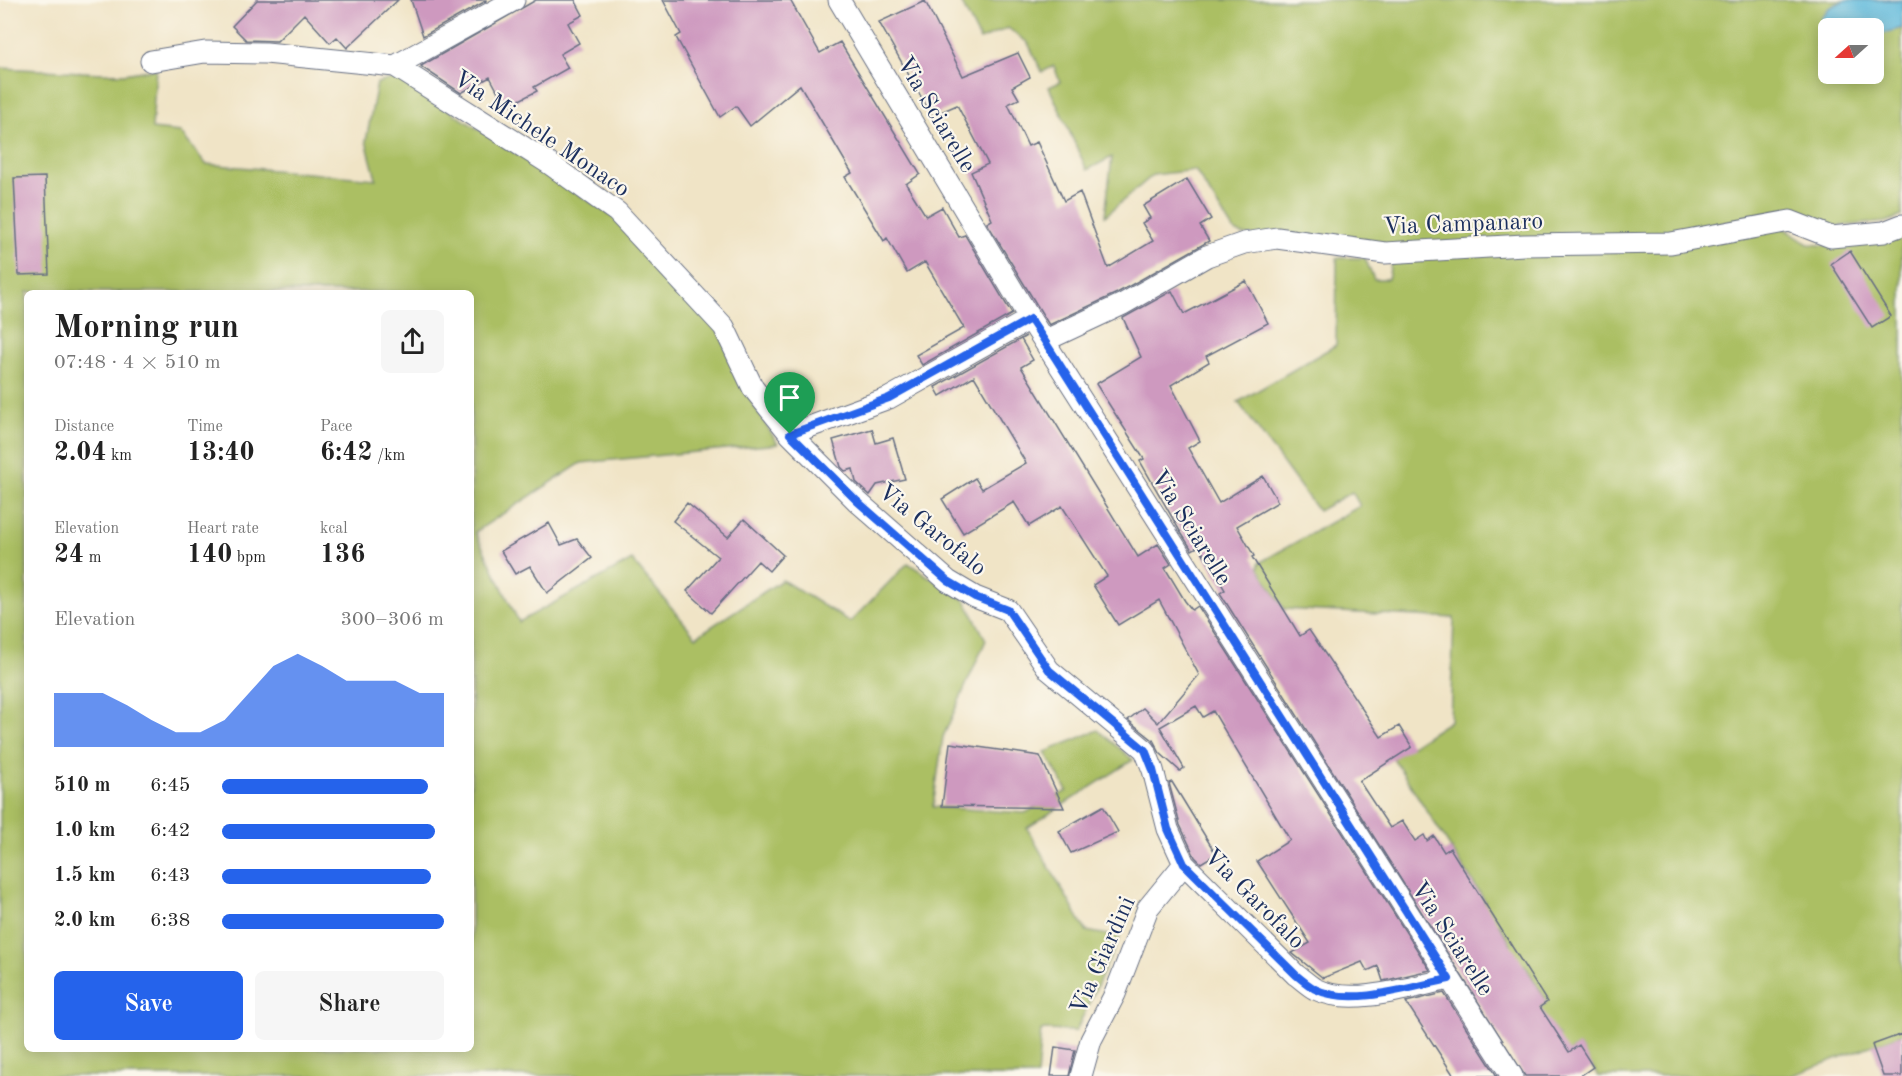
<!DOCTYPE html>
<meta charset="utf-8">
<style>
body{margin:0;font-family:"Old Standard TT",serif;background:#f6f6f6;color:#222;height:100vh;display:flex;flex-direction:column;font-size:22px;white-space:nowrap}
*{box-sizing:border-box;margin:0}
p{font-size:20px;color:#767676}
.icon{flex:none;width:33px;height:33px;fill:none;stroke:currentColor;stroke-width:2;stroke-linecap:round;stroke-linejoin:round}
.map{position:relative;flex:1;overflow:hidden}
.drawer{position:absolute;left:24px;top:290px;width:450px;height:762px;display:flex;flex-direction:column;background:#fff;border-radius:9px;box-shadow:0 3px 15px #0003}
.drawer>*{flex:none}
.needle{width:39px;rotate:249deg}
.fabs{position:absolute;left:1818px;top:18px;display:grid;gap:12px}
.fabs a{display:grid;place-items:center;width:66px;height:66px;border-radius:9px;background:#fff;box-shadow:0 3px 15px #0003;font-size:30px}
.pin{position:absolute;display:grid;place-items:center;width:51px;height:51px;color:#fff;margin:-62px -26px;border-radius:50% 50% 50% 0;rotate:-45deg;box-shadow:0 0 6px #0007}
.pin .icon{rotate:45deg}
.round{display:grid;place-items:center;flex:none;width:63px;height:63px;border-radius:9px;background:#f6f6f6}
.overview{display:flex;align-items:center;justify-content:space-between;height:102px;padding:0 30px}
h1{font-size:33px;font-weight:600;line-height:45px}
.metrics{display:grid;grid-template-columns:repeat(3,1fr);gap:9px;height:102px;padding:6px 30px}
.metrics div{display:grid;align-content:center}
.metrics b{font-size:26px;font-weight:600}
.metrics small{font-size:16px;font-weight:400}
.metrics p{font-size:16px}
.chart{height:168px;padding:12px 30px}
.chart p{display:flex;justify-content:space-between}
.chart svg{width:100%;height:108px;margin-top:6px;fill:#2563eb;opacity:.7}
.cta{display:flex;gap:12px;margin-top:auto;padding:12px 30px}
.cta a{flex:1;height:69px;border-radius:9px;background:#2563eb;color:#fff;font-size:24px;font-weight:600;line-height:69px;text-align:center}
.cta a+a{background:#f6f6f6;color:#222}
ul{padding:0 30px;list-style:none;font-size:20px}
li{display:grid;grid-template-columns:96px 72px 1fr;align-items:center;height:45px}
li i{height:15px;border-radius:8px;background:#2563eb}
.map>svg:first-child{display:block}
.green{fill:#abbf64;stroke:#637761;stroke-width:1.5;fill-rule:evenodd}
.water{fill:#5fbadc;stroke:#3d749d;stroke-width:1.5}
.building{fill:#ce99bf}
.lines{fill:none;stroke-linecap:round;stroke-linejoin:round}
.minor-casing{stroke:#666e82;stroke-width:23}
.minor{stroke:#fff;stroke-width:21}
.route-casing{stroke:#fff;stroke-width:12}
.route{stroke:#2563eb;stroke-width:8}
.labels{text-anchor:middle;stroke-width:4.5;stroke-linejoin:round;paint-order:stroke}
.street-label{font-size:24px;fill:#1b2f5e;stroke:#fbf7ec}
</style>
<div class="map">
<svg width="1902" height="1076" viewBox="0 0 1902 1076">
<rect width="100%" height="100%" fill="#fbf7ec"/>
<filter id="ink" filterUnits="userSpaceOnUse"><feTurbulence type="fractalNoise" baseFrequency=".0167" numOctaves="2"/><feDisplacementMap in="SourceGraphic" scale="12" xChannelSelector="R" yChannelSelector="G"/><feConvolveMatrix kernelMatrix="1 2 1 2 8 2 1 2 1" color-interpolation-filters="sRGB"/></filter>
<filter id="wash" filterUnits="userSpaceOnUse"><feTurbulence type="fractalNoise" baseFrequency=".008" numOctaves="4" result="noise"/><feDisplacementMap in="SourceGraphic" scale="24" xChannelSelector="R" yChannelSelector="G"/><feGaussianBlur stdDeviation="1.35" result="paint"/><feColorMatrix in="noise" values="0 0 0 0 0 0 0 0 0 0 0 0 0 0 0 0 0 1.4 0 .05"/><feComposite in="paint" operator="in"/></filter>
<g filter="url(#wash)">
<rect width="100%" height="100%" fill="#f0e4c6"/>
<!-- green -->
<path class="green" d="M 960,0 L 1902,0 L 1902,216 L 1886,222 L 1828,227 L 1789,209 L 1667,236 L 1383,246 L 1243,235 L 1233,230 L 1195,170 L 1153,175 L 1105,216 L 1112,157 L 1087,170 L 1049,87 L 1060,82 L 1054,66 L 1042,72 L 1028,43 L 1008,28 L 980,40 ZM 1828,28 L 1874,28 L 1874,74 L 1828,74 Z
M 0,68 L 123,74 L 156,69 L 152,129 L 180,132 L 206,164 L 376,179 L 366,141 L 377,83 L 398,77 L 612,216 L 719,331 L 746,393 L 778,444 L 581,463 L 475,532 L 519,622 L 632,560 L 696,637 L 782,580 L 850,622 L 908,563 L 965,600 L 986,640 L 943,737 L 933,807 L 1025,813 L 1067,791 L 1045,752 L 1098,730 L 1133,760 L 1027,828 L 1086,931 L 1120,937 L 1076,1031 L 1041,1030 L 1037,1076 L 0,1076 ZM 27,292 L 471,292 L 471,1048 L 27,1048 Z
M 1782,227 L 1808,244 L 1834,246 L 1902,234 L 1902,1034 L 1791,1076 L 1598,1076 L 1579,1046 L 1549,1065 L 1543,1047 L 1559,1036 L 1536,1009 L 1547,1002 L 1525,965 L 1509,975 L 1496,954 L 1511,944 L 1499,924 L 1483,934 L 1469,912 L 1485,901 L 1393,758 L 1450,721 L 1454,618 L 1284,609 L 1259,569 L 1259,563 L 1360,506 L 1352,492 L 1318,511 L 1238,402 L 1336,345 L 1337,258 L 1365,258 L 1374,279 L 1388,279 L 1392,258 Z"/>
<!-- water -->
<path class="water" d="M 1845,0 L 1902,0 L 1902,28 L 1874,36 L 1874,28 L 1828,28 L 1828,42 L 1821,18 L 1829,8 Z"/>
<g id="blocks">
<!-- building -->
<path class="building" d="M 257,0 L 398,0 L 347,48 L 337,37 L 330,43 L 304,14 L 277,41 L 246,40 L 232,26 Z
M 411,0 L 486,0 L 486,1 L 423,36 Z
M 536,0 L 575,0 L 583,15 L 568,23 L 579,43 L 560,54 L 568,68 L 534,87 L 537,91 L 506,107 L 490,77 L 461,93 L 423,68 L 421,66 Z
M 663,0 L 790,0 L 820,53 L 840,42 L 920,174 L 906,184 L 926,216 L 942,207 L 959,237 L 965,235 L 1012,314 L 922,365 L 916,355 L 964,328 L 925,262 L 907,273 L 887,238 L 884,241 L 845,177 L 852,173 L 800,85 L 750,126 L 736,106 L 720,117 L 676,37 L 681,34 Z
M 925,1 L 963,76 L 1018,53 L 1030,77 L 1012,87 L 1019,99 L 1008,104 L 1028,146 L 1037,142 L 1064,201 L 1080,192 L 1108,268 L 1153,241 L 1142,223 L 1150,218 L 1143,206 L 1187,179 L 1211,219 L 1200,226 L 1209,241 L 1117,293 L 1049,325 L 987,223 L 992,220 L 971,172 L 988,164 L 957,105 L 932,116 L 879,22 Z
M 45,177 L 49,274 L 19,275 L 14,178 Z
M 1850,251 L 1891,316 L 1872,328 L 1831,264 Z
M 1246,281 L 1268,323 L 1206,356 L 1209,362 L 1171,385 L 1200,441 L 1188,448 L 1219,503 L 1263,476 L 1278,502 L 1237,526 L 1254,556 L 1252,557 L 1300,636 L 1309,630 L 1381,737 L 1399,726 L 1412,747 L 1359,781 L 1390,828 L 1402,821 L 1415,841 L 1424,835 L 1427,841 L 1434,836 L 1444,852 L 1450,848 L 1547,1002 L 1540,1007 L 1569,1052 L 1579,1045 L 1593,1067 L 1580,1076 L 1525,1076 L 1220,593 L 1225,590 L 1199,546 L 1192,550 L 1180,531 L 1140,461 L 1144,459 L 1096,384 L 1141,357 L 1123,318 L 1172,291 L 1184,314 Z
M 1026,336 L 1021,339 L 1033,360 L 1021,367 L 1138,557 L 1158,544 L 1171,564 L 1165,568 L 1185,601 L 1192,610 L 1198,606 L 1430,970 L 1383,981 L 1378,966 L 1367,971 L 1362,962 L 1323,978 L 1292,953 L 1310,943 L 1257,861 L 1290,840 L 1213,711 L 1203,717 L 1196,706 L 1160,727 L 1184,768 L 1180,771 L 1160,753 L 1153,740 L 1128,720 L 1143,708 L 1158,723 L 1199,675 L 1159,600 L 1118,625 L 1093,585 L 1107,576 L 1062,506 L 1029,526 L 1014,502 L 963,533 L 942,499 L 975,478 L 982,489 L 1026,463 L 974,376 L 940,396 L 935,387 Z
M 872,429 L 876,443 L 893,438 L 905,479 L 877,485 L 870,495 L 856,482 L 853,469 L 845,471 L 841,467 L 833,440 Z
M 687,503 L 728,537 L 744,519 L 783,555 L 769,571 L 758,561 L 711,613 L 687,591 L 718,557 L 673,521 Z
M 549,523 L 561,545 L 577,539 L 592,558 L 547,593 L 530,566 L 515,574 L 501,551 Z
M 950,743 L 1040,756 L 1064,808 L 942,806 Z
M 1172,782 L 1216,854 L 1201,863 L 1195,857 L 1180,825 L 1169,783 Z
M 1103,806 L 1118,832 L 1071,853 L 1059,831 Z
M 1444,993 L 1497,1076 L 1454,1076 L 1406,1002 Z
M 1902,1034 L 1902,1076 L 1883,1076 L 1872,1045 Z
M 1055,1047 L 1075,1050 L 1069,1076 L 1051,1076 Z"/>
</g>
</g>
<g filter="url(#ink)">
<use href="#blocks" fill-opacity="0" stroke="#666e82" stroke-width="1.5"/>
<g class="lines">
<defs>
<path id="minor" d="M 839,0 L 1030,319 L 1512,1076
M 151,61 L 205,52 L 266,53 L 395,66 L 547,162 L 617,212 L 724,327 L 753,388 L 790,434 L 889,398 L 1030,319
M 395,66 L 514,0
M 1044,341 L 1123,304 L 1207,256 L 1244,243 L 1277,238 L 1385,253 L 1524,245 L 1671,243 L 1790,221 L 1831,237 L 1884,232 L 1902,225
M 790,434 L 857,501 L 948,581 L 975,597 L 1008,610 L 1049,670 L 1145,750 L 1153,770 L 1168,829 L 1184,864 L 1296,975 C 1302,979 1308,985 1315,989 C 1352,1007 1411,987 1449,979
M 1081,1076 L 1091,1040 L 1115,994 L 1148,908 L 1184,864"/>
</defs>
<!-- minor casing -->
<use href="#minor" class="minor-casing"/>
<!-- minor -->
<use href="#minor" class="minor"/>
</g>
</g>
<g class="lines" filter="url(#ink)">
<defs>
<path id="route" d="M 1030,319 L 1044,340 L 1449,979 C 1411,987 1351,1007 1315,989 C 1308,985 1302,980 1296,975 L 1184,864 L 1168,829 L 1153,770 L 1145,750 L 1049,670 L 1008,610 L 975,597 L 948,581 L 857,501 L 790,434 L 889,398 Z"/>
</defs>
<!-- route casing -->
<use href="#route" class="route-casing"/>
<!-- route -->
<use href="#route" class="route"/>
</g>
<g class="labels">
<!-- street labels -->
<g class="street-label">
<text transform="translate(937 114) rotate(59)" y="8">Via Sciarelle</text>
<text transform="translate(542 133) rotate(34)" y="8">Via Michele Monaco</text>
<text transform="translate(1463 223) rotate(-2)" y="8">Via Campanaro</text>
<text transform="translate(1192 527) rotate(58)" y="8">Via Sciarelle</text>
<text transform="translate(933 529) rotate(39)" y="8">Via Garofalo</text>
<text transform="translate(1255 898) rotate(45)" y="8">Via Garofalo</text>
<text transform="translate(1453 938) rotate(57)" y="8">Via Sciarelle</text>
<text transform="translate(1102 955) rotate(-66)" y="8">Via Giardini</text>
</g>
</g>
</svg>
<div class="fabs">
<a><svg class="needle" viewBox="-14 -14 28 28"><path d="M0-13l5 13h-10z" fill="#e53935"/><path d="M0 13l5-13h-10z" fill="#767676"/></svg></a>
</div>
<div class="pin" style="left:790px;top:434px;background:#1e9e55"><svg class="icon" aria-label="arrive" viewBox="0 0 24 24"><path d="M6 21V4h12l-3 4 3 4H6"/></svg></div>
<section class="drawer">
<div class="overview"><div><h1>Morning run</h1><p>07:48 · 4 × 510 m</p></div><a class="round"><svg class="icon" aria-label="share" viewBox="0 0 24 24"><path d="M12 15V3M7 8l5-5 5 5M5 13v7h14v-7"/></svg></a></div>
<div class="metrics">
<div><p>Distance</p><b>2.04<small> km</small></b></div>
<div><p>Time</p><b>13:40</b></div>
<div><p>Pace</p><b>6:42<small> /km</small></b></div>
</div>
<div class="metrics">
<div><p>Elevation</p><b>24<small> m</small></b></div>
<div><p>Heart rate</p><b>140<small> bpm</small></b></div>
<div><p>kcal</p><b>136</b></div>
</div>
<div class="chart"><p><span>Elevation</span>300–306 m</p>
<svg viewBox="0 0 160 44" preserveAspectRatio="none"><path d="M0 44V22L10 22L20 22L30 27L40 33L50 38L60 38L70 33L80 22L90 11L100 6L110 11L120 17L130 17L140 17L150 22L160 22V44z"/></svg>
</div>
<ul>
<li><b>510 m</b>6:45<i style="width:93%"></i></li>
<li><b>1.0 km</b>6:42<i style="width:96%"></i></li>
<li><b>1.5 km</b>6:43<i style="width:94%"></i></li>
<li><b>2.0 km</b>6:38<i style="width:100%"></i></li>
</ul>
<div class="cta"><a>Save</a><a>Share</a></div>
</section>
</div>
